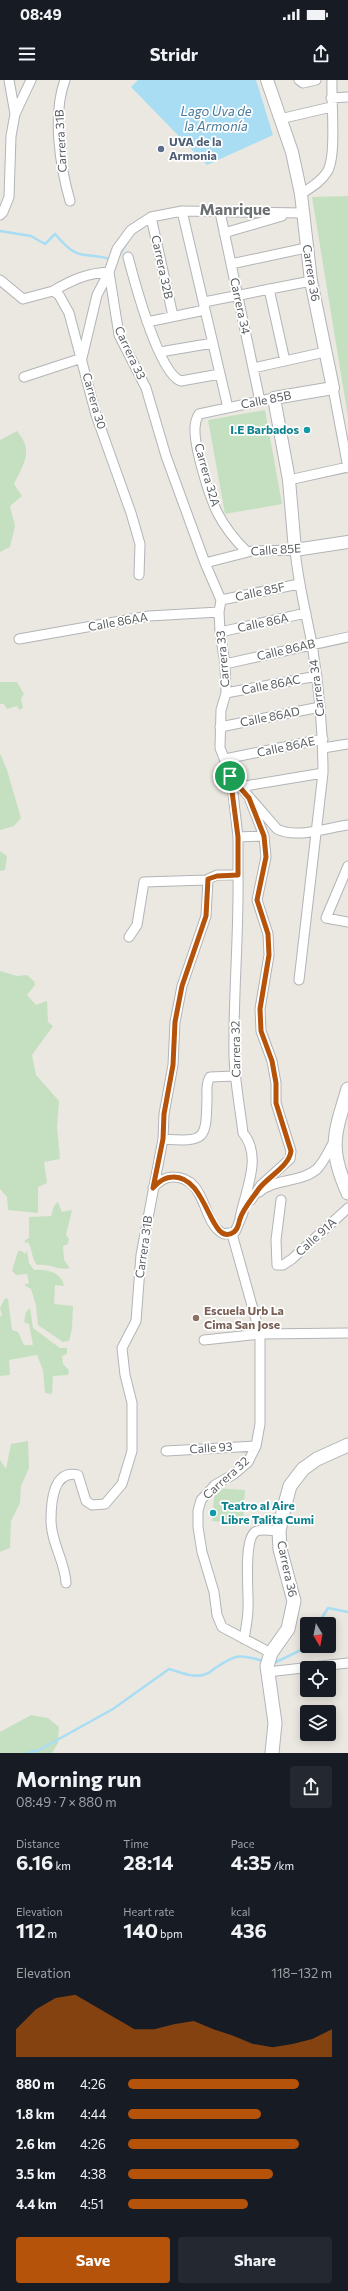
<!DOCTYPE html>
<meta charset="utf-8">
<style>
body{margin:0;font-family:Commissioner,sans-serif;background:#242831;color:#f1f3f6;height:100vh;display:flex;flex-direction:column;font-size:15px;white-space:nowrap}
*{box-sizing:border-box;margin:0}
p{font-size:13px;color:#9ea1a6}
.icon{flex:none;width:22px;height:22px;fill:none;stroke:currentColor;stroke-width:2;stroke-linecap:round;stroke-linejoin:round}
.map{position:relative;height:1673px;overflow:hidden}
.drawer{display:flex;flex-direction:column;background:#171b24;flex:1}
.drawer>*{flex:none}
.needle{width:26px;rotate:170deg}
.fabs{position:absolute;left:300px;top:1537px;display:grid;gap:8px}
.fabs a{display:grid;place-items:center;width:36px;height:36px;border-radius:4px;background:#171b24;box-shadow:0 2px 10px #0003;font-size:20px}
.pin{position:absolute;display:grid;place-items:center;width:34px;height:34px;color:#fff;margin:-17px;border:2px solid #fff;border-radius:50%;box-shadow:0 1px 4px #0007}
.round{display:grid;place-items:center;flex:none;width:42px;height:42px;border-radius:4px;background:#242831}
.head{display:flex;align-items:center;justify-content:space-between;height:68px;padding:0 16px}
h1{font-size:22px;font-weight:700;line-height:30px}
.figures{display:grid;grid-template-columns:repeat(3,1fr);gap:6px;height:68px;padding:4px 16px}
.figures div{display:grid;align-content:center}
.figures b{font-size:20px;font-weight:700}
.figures small{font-size:11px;font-weight:400}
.figures p{font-size:11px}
.chart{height:112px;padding:8px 16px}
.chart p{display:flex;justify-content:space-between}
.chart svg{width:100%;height:72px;margin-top:4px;fill:#b45309;opacity:.7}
.button{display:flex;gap:8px;margin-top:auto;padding:8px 16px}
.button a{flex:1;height:46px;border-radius:4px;background:#b45309;color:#fff;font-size:16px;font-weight:700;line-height:46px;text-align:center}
.button a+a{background:#242831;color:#f1f3f6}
ul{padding:0 16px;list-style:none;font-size:13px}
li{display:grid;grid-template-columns:64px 48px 1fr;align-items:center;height:30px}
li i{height:10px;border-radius:5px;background:#b45309}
.status{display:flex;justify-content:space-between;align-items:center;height:28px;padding:0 20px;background:#171b24;direction:ltr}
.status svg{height:11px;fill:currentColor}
header{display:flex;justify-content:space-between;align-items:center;height:52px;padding:0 16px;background:#171b24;font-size:18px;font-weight:700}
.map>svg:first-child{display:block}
.green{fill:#c5e0c0}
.water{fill:#a8ddf4}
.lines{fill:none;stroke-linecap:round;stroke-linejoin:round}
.stream{stroke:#a8ddf4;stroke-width:2.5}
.minor-casing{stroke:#b2b4b7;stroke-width:11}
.tertiary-casing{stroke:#b2b4b7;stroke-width:14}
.secondary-casing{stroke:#b1b5b7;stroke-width:15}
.minor{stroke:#fff;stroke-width:9}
.tertiary{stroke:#fff;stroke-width:12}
.secondary{stroke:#fff;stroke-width:13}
.route-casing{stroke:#fff;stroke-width:8}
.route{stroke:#b45309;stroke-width:5}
.service-dot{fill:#5c6f8a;stroke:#fff;stroke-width:1.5}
.culture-dot{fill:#0f9aa8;stroke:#fff;stroke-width:1.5}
.education-dot{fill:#8d6e63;stroke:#fff;stroke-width:1.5}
.labels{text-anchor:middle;stroke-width:3.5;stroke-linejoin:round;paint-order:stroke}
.street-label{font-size:12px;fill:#5a5e60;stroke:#fff}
.service-label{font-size:12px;font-weight:bold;fill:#4e5e75;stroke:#fff;text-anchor:start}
.culture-label{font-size:12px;font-weight:bold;fill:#0d838f;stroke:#fff;text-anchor:end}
.education-label{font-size:12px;font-weight:bold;fill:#785e54;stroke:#fff;text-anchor:start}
.water-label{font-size:13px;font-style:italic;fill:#467a9c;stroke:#fff}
.district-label{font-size:16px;font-weight:bold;fill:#6b7072;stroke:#fff}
</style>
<div class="status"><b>08:49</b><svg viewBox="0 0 49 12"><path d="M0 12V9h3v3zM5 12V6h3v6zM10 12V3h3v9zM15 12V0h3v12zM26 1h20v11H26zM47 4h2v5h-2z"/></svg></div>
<header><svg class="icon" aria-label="menu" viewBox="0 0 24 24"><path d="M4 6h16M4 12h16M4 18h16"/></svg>Stridr<svg class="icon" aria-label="share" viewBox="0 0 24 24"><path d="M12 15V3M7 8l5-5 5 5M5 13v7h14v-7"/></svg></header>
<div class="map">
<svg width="348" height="1673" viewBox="0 0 348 1673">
<rect width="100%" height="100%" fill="#ebe8e1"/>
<!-- green -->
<path class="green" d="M 348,116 L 348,337 L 312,117 Z
M 265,330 L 282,424 L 225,434 L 208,340 Z
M 17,351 C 34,371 24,383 14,404 L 22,416 L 10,426 L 15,446 L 10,467 L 0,472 L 0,360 Z
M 0,602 L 17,602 L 24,614 L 21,619 L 23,628 L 19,630 L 17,626 L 7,629 L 4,624 L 0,624 Z
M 0,673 L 7,690 L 21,738 L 14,746 L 0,750 Z
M 0,771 L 7,776 L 5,790 L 0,791 Z
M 0,891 L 17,896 L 27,895 L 34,901 L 35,905 L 27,915 L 36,925 L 47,921 L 48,942 L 53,946 L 32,975 L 36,995 L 59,1021 L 57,1047 L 60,1079 L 44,1082 L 47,1103 L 38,1107 L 38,1133 L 8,1130 L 7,1117 L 0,1109 Z
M 58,1122 L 62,1132 L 72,1130 L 66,1155 L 69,1159 L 68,1164 L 63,1166 L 64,1180 L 70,1188 C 59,1191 49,1183 37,1185 C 31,1178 33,1170 28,1162 L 25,1163 L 25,1160 L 29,1158 L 29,1137 L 51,1136 L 54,1126 Z
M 18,1171 L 22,1171 L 25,1174 L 27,1171 L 29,1183 L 34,1190 C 46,1189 62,1192 64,1206 L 55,1205 L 54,1224 L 73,1226 L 72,1249 L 69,1261 L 63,1262 L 38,1245 L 36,1225 L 31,1209 L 24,1205 L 29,1203 L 27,1194 L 16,1195 L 12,1191 Z
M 5,1218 L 8,1219 L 12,1250 L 18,1252 L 24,1265 L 33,1265 L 29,1244 L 24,1242 L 26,1232 L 30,1228 L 33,1248 L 60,1268 L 67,1268 L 67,1274 L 62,1276 L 63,1284 L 69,1290 L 68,1295 L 53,1296 L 52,1314 L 45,1313 L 43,1290 L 37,1275 L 9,1280 L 10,1295 L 0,1296 L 0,1237 L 2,1235 L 0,1228 Z
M 28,1361 L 29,1388 L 21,1406 L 20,1423 L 11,1441 L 10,1468 L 0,1472 L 0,1380 L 6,1389 L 11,1364 Z
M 215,1408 L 245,1410 L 243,1444 L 212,1441 Z
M 31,1635 L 48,1638 L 59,1647 L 58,1663 L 52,1673 L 0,1673 L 0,1652 Z"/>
<!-- water -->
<path class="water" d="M 138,0 L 256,0 L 273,55 L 207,85 L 131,7 Z"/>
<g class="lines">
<!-- stream -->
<path class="stream" d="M 0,151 L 31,156 L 45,164 L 55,154 C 80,183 80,171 111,179
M 119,176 L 126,164
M 318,1544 L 328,1528 L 348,1532
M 272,1584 L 301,1570 L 307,1561
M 27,1673 L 39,1670 L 113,1629 L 169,1589 C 180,1592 194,1599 206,1594 C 210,1593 213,1589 217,1587 C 236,1574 241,1574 263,1581"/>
<defs>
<path id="minor" d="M 65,0 C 52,35 60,86 70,121
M 299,0 L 303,3 L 316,0
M 331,18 L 348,17
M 15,34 L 31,0
M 280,39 L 331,27
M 301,114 C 310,108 321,102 327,92 C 337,78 331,20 332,0
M 182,131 L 228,328
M 220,132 L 260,321
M 304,133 L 182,131 L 151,137 L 131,150 L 117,169 L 109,192 L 119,255 L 146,308 L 166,376 L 205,483 L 221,520 L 219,532 L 220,552 L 225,584 L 226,613 L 221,630 L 220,668 L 231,696 L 277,749 C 296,759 326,748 348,745
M 0,135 L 3,132 L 9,117 L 11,56 L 15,34 L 9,0
M 151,137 L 173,236
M 224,153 L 282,136
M 128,177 C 134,200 159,294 181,301 L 220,294
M 231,184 L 306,168
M 0,200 L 23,219 L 53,211 L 59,215 L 69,233 L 96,335 L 131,433 L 140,464 L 139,495
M 269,209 L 285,281
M 53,211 C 72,200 87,193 109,192
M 204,222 L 311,201
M 147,242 L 205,230
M 160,272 L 213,263
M 253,288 L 325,272
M 24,297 L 82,278 L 97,215 L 109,192
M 333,308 L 348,388
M 289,400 L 348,387
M 247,472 C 235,460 225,448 217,432 C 209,415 194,367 195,348 C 195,343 196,339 199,334 L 274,318
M 205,483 L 252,471 L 295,470 C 298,502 306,533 312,564 C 319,607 323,649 323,693 L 299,900
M 221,520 L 299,504
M 220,552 L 306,533
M 19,559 L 149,536 L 219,532
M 225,584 L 348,557
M 226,613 L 317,596
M 220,647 L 320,627
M 323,668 L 348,664
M 225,679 L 323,659
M 239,707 L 323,693
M 250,720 L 264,756 L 266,777 L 257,820 L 268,854 L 269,875 L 260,929 L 261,951 L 272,981 L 276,1003 L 276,1023 L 291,1071 L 290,1079 L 261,1105 L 251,1120
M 238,757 L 264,756
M 348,786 L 326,838 L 348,842
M 238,795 C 239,856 233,916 234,977 C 235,1002 240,1028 243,1053 C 263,1077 245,1111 240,1138
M 129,857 L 137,845 L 144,802 L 207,800
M 163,1059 C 206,1062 206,1060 207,1018 C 207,1012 206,1005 209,999 L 210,997 L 235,996
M 153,1108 C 158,1102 164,1097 173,1097 C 208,1097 201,1144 224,1154 L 235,1152 L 243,1133
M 259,1112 C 275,1098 301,1103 317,1089 C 324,1082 329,1070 334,1062
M 281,1120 L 276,1160 L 277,1185 L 283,1185 L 292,1179 L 348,1128
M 232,1154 L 260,1254 L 260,1344 L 256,1366 L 248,1382 L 234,1394 L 215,1405 L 201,1420 L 198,1431 L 198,1447 L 202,1472 L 214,1512 L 217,1535 L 222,1547 L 271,1573
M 204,1260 L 260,1254 L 348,1253
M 166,1371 L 256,1366
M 66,1503 C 65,1481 51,1463 51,1440 C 51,1423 53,1389 78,1395 L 86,1421 L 92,1425 L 105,1424 L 122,1404 L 132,1371 L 132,1323 L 125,1295 L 122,1268 L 136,1241 L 141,1175 L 163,1059 L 164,1034 L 173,985 L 175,942 L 182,906 L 206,836 L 208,799 L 217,795 L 238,795 L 238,757 L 231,696
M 244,1559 C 246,1548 248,1538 248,1528 C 249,1513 243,1461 255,1452 C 261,1448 273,1451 279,1451
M 267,1592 L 348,1583"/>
<path id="tertiary" d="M 267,0 L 292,72 L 301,114 L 311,201 L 333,308 L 274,318 L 289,400 L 295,470 L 348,462"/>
<path id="secondary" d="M 348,1009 C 334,1055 328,1068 348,1113
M 272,1673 L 275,1643 L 267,1586 L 271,1573 L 288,1549 L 294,1521 L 280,1469 L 279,1451 L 284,1428 L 290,1406 L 303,1389 L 317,1379 L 348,1365"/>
</defs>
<!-- minor casing -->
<use href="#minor" class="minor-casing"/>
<!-- tertiary casing -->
<use href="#tertiary" class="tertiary-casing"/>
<!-- secondary casing -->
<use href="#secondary" class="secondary-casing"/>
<!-- minor -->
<use href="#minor" class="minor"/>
<!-- tertiary -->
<use href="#tertiary" class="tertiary"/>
<!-- secondary -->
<use href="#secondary" class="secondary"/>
</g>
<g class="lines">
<defs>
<path id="route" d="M 230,696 L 249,718 L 264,756 L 266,777 L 257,820 L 268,854 L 269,875 L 260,929 L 261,951 L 272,981 L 276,1003 L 276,1023 L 291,1071 C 289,1087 267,1097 258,1110 C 252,1119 243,1129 240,1139 C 238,1144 239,1148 234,1152 C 210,1169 208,1096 173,1097 C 164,1097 158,1102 153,1108 L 163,1059 L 164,1034 L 173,985 L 175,942 L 182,906 L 206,836 L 208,799 L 217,796 L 238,795 L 238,757 Z"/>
</defs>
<!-- route casing -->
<use href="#route" class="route-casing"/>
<!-- route -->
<use href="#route" class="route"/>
</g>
<!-- markers -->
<circle class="service-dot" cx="161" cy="69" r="4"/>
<g class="culture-dot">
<circle cx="307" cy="350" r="4"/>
<circle cx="213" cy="1433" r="4"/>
</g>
<circle class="education-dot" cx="196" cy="1238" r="4"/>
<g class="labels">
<!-- street labels -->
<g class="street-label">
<text transform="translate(61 61) rotate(-93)" y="4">Carrera 31B</text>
<text transform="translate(162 187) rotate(78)" y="4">Carrera 32B</text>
<text transform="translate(311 193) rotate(81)" y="4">Carrera 36</text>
<text transform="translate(240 226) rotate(78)" y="4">Carrera 34</text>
<text transform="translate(130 273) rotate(65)" y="4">Carrera 33</text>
<text transform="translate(266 320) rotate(-11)" y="4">Calle 85B</text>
<text transform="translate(94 321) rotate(74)" y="4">Carrera 30</text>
<text transform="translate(207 395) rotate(74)" y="4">Carrera 32A</text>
<text transform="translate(276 470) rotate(-4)" y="4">Calle 85E</text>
<text transform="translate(260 512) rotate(-12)" y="4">Calle 85F</text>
<text transform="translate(118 542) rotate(-10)" y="4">Calle 86AA</text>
<text transform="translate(263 543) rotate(-12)" y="4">Calle 86A</text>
<text transform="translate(286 570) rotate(-13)" y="4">Calle 86AB</text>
<text transform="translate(223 579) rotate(-95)" y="4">Carrera 33</text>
<text transform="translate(271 605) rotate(-11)" y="4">Calle 86AC</text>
<text transform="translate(317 608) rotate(-97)" y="4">Carrera 34</text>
<text transform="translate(270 637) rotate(-11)" y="4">Calle 86AD</text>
<text transform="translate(286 667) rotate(-12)" y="4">Calle 86AE</text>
<text transform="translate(236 969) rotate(-91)" y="4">Carrera 32</text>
<text transform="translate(316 1157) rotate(-42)" y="4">Calle 91A</text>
<text transform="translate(144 1167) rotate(-82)" y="4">Carrera 31B</text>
<text transform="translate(211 1368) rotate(-4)" y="4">Calle 93</text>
<text transform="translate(226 1398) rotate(-42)" y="4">Carrera 32</text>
<text transform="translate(287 1489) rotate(78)" y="4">Carrera 36</text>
</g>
<!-- service labels -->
<g class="service-label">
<text x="169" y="66">UVA de la<tspan x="169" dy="14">Armonia</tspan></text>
</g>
<!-- culture labels -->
<g class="culture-label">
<text x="299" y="354">I.E Barbados</text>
<text x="221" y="1430" text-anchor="start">Teatro al Aire<tspan x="221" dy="14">Libre Talita Cumi</tspan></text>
</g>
<!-- education labels -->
<g class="education-label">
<text x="204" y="1235">Escuela Urb La<tspan x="204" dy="14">Cima San Jose</tspan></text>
</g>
<!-- water labels -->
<g class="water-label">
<text x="216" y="36">Lago Uva de<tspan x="216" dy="15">la Armonía</tspan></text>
</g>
<!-- district labels -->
<g class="district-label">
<text x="235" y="135">Manrique</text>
</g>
</g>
</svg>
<div class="fabs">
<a><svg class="needle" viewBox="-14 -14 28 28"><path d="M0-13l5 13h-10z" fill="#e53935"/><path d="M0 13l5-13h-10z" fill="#9ea1a6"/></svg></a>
<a><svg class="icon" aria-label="locate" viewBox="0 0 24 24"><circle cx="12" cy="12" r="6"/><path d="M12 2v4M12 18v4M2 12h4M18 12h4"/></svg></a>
<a><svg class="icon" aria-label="layers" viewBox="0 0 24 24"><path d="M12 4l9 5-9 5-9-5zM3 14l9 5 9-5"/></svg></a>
</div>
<div class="pin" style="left:230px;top:696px;background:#1e9e55"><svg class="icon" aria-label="arrive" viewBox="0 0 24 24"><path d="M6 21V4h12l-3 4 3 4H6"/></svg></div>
</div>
<section class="drawer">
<div class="head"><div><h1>Morning run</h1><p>08:49 · 7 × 880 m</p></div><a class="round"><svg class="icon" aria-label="share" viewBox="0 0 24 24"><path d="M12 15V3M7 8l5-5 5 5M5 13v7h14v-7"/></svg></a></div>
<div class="figures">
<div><p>Distance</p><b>6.16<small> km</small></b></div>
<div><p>Time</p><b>28:14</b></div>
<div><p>Pace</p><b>4:35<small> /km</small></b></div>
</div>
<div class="figures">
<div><p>Elevation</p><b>112<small> m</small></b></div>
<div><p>Heart rate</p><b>140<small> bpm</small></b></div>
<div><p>kcal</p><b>436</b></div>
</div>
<div class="chart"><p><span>Elevation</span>118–132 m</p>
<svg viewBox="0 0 160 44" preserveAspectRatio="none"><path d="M0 44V27L10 15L20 8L30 6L40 13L50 20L60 27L70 27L80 24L90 22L100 27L110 31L120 36L130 38L140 36L150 33L160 27V44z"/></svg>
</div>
<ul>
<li><b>880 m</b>4:26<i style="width:84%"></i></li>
<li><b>1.8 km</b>4:44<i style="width:65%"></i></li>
<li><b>2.6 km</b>4:26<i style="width:84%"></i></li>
<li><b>3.5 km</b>4:38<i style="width:71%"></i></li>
<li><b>4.4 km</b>4:51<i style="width:59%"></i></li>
</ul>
<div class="button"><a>Save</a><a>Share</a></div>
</section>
